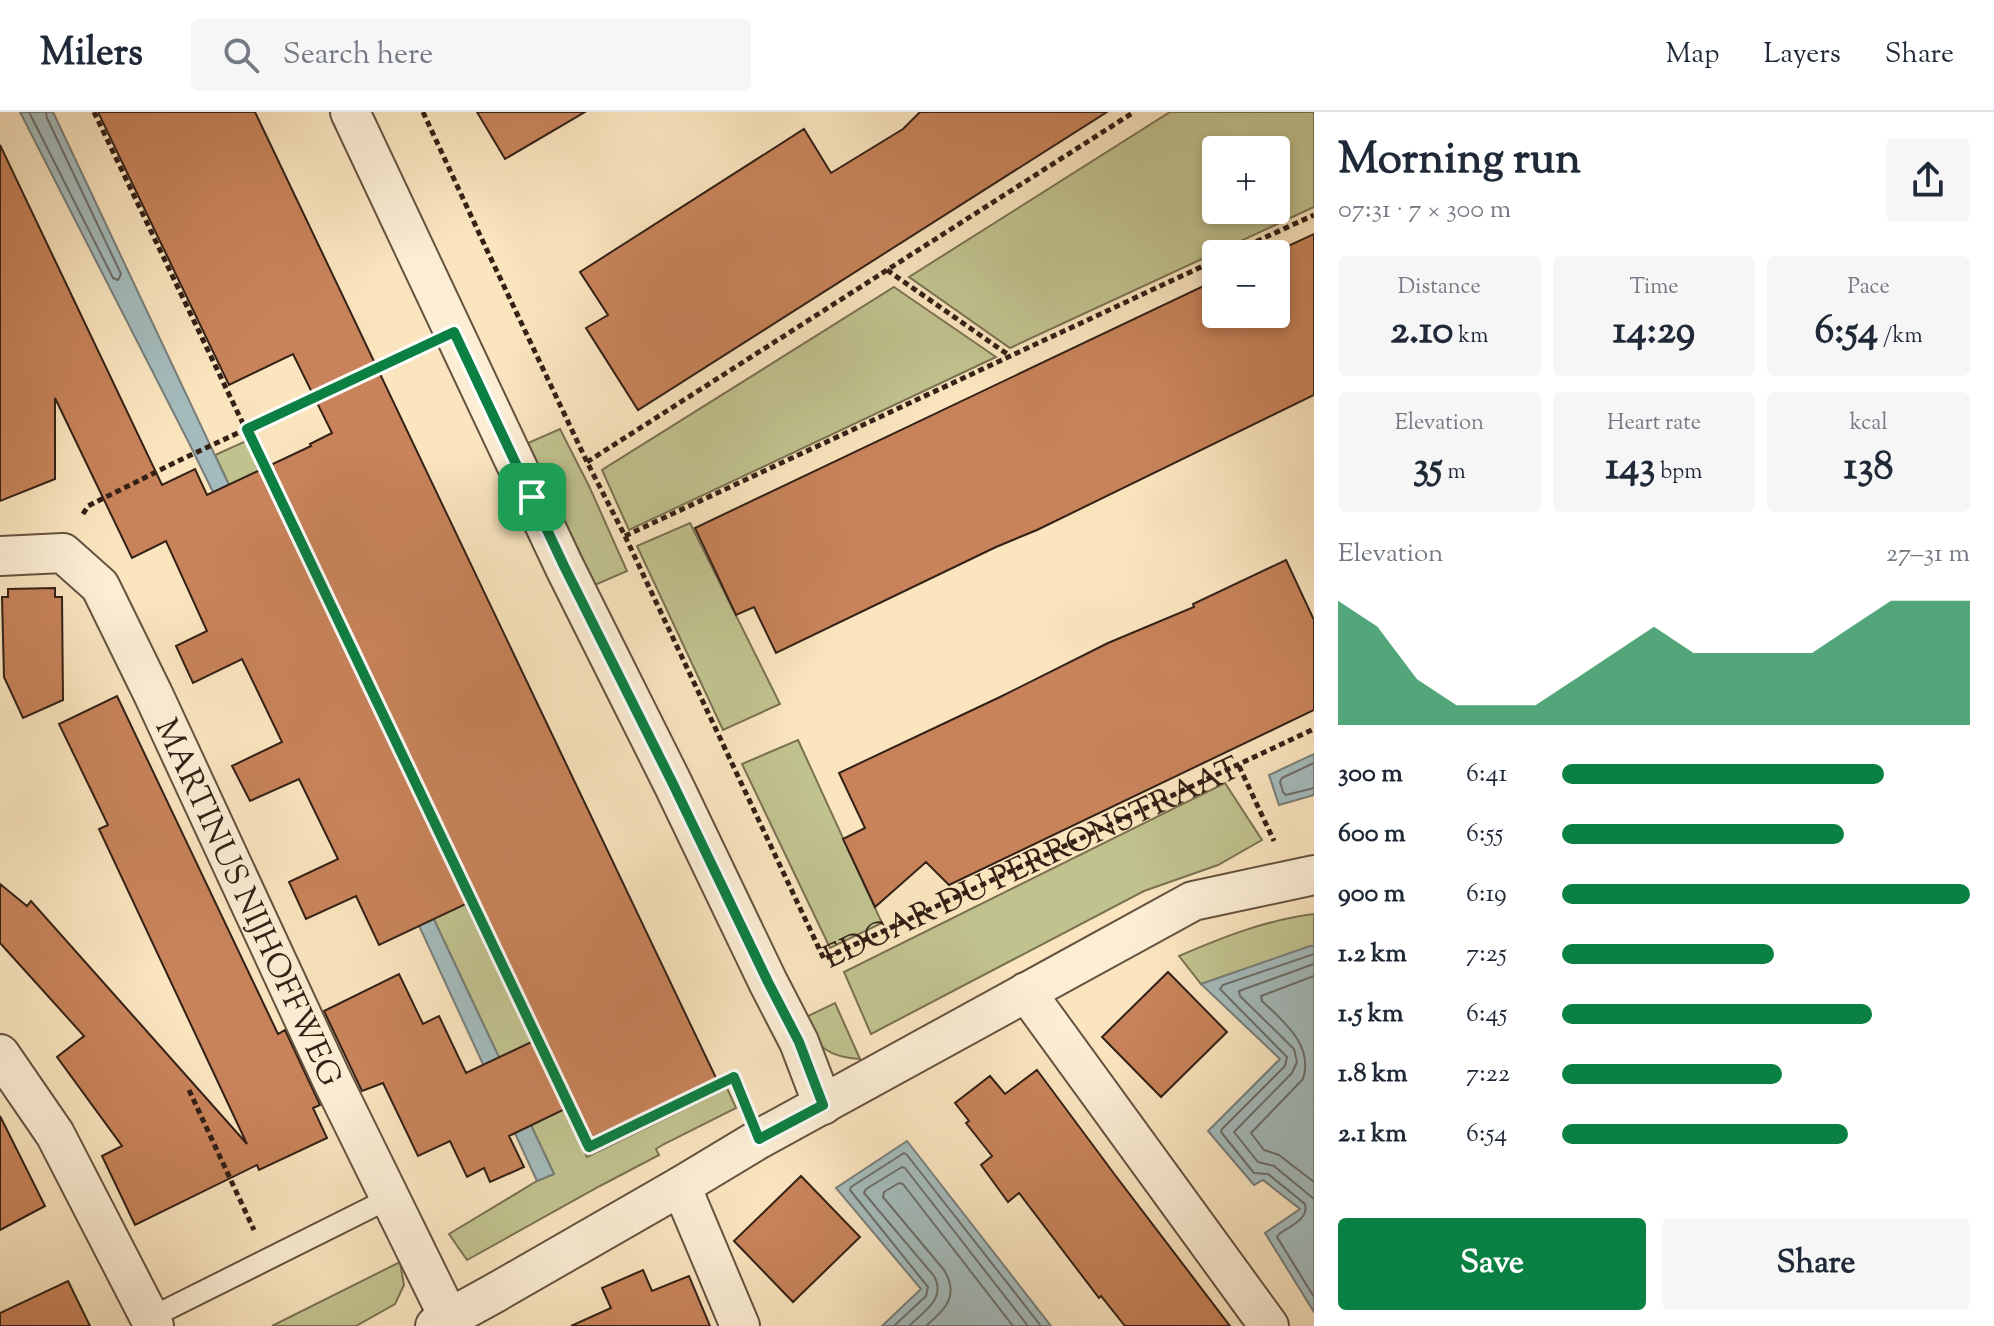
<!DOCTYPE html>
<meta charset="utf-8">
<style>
body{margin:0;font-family:"Sorts Mill Goudy",serif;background:#f6f6f7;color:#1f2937;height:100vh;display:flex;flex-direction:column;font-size:30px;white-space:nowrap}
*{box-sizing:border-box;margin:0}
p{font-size:26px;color:#747a83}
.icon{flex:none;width:44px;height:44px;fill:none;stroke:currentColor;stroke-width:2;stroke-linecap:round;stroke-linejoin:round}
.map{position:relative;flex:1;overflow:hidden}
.side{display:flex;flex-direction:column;background:#fff;width:680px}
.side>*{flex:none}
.tools{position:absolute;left:1202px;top:24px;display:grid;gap:16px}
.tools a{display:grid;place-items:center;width:88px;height:88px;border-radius:8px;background:#fff;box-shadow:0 4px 12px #0003;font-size:40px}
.pin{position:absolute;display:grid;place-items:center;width:68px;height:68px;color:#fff;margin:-34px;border-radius:16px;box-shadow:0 4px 12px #0006}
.round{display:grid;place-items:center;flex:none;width:84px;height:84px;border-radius:8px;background:#f6f6f7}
.headline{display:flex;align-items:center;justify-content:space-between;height:136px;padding:0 24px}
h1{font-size:44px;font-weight:800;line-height:60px}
.figures{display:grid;grid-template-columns:repeat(3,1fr);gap:12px;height:136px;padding:8px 24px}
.figures div{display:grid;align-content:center;border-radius:8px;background:#f6f6f7;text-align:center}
.figures b{font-size:40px;font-weight:800}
.figures small{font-size:22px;font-weight:400}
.figures p{font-size:22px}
.chart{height:224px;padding:16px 24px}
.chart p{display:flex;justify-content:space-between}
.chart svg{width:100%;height:144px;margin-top:8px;fill:#0b8043;opacity:.7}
.primary-button{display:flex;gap:16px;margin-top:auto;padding:16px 24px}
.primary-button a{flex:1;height:92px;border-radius:8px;background:#0b8043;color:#fff;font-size:32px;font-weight:800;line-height:92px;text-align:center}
.primary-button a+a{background:#f6f6f7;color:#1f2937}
ul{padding:0 24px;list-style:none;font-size:26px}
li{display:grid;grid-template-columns:128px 96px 1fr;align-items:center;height:60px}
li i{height:20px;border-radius:10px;background:#0b8043}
header{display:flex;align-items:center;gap:48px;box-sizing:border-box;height:112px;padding:0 40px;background:#fff;border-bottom:2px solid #e0e1e3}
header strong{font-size:38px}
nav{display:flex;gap:44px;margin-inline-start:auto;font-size:28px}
.search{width:560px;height:72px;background:#f6f6f7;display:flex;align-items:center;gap:20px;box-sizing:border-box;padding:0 28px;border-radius:8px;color:#747a83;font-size:30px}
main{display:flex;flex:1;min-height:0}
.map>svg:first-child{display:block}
.green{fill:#c1c38f;stroke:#7a7252;stroke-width:2;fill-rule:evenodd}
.water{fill:#a4bcbd;stroke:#777e7a;stroke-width:2}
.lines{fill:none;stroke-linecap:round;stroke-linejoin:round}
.shore{stroke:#6c6e6a;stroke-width:2}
.building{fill:#c8835a;stroke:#332116;stroke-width:2}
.service-casing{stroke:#655240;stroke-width:24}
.minor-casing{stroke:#655240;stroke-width:42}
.path{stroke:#332116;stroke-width:5;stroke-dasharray:6 4;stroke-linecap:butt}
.service{stroke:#fceed5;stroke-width:20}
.minor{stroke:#fceed5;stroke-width:38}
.route-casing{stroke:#fff;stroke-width:16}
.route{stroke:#0b8043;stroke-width:10}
.labels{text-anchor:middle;stroke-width:6;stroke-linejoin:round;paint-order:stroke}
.street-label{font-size:32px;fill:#332116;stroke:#fceed5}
</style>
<header>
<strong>Milers</strong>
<div class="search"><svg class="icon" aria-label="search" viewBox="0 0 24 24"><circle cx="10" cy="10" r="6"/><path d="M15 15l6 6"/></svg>Search here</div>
<nav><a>Map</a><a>Layers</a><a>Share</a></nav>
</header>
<main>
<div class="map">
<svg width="1314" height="1214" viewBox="0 0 1314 1214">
<rect width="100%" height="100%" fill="#fae5bf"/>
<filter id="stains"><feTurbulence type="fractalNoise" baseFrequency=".0025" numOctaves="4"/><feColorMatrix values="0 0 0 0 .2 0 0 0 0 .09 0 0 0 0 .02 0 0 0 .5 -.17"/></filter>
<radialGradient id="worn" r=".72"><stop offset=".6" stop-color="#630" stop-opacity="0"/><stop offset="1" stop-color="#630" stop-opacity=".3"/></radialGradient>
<!-- green -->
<path class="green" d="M 1170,0 L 1314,0 L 1314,95 L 1010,236 L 909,165 ZM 1216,38 L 1276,38 L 1276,98 L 1216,98 Z
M 894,175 L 996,245 L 629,418 L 602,358 Z
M 560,317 L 589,374 L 627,459 L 595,473 L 528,331 Z
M 246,329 L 368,589 L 587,1045 L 727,976 L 736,996 L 664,1032 L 656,1037 L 659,1043 L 600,1074 L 467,1148 L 449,1122 L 537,1069 L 554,1062 L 215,343 Z
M 690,411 L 780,592 L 723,618 L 637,434 Z
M 798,628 L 882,811 L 830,836 L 742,652 Z
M 1225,671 L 1262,728 L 1218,753 L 1144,779 L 871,922 L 844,860 Z
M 1314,802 L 1314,834 L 1201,872 L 1179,844 C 1223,825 1266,808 1314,802 Z
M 835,891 L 860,947 C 827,945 818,935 802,907 Z
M 400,1150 L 404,1173 L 395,1192 L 356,1214 L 272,1214 Z"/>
<!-- water -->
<path class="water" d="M 20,0 L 53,0 L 554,1062 L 537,1069 L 311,580 L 189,331 Z
M 1314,642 L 1314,683 L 1279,693 L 1269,663 Z
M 1310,834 L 1314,834 L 1314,1200 L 1265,1121 L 1300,1097 L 1263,1068 L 1254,1073 L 1208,1019 L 1280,947 L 1201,872 Z
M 907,1029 L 1051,1214 L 882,1214 L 921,1177 L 836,1076 Z"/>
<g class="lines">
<!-- shore -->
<path class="shore" d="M 29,0 L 113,166 L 118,168 L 121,162 L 47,6 L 46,0
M 1314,651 L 1282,666 L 1280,670 L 1283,680 L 1286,683 L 1314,676
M 1314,842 L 1223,873 L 1220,877 L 1287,945 L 1285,954 L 1222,1017 L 1221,1020 L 1254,1061 L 1268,1062 L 1305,1092 C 1309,1107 1290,1114 1279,1122 L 1277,1125 L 1314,1185
M 1314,852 L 1239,879 L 1240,884 L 1294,937 L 1297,950 L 1292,961 L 1234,1020 L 1258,1050 L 1274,1054 L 1314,1087
M 1314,864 L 1261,884 L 1262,889 C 1283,909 1314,933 1303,967 L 1251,1021 L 1264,1038 L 1279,1043 L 1314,1070
M 894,1214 L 926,1184 L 928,1175 L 850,1078 L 851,1075 L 904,1041 L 907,1043 L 1041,1214
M 909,1214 C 923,1200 947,1187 934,1164 L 864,1081 L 866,1077 L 902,1055 L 905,1056 L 1028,1214
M 926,1214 C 945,1197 960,1184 944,1158 L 883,1085 L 884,1080 L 899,1071 L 903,1072 L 1013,1214"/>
</g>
<!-- building -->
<path class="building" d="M 98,0 L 255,0 L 717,968 L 591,1026 L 575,992 L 509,1024 L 524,1055 L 490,1070 L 484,1056 L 467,1065 L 450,1029 L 418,1044 L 383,971 L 362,979 L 324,899 L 399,862 L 423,912 L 439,904 L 466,961 L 542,925 L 476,787 L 379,833 L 356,784 L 306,807 L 289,770 L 338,747 L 299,667 L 250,689 L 232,654 L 282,630 L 242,547 L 193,571 L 176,534 L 207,519 L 166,429 L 132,446 L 55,286 L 55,367 L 0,389 L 0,33 L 162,373 L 195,357 L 207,383 L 311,334 L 310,332 L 332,321 L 293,242 L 229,273 Z
M 477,0 L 585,0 L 505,47 Z
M 920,0 L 1107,0 L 638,298 L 586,216 L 608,203 L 580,160 L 804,17 L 831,61 L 903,17 Z
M 1314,122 L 1314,283 L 1037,418 L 996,435 L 776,541 L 754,495 L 736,503 L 695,416 L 1216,168 L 1216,202 L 1276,202 L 1276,142 L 1271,142 Z
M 1286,448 L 1314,508 L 1314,598 L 949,773 L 926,750 L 875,795 L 843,727 L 865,716 L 839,661 L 1000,585 L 1108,531 L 1194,495 L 1193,492 Z
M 55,476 L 55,485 L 62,485 L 63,588 L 23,606 L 4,565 L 2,485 L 8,485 L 8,477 Z
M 117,584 L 278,922 L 285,918 L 320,993 L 313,996 L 327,1026 L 259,1058 L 257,1053 L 135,1113 L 102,1044 L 122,1034 L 57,945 L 84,924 L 0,831 L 0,772 L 27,794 L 31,789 L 247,1032 L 99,717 L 108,713 L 59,612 Z
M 1168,860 L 1227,920 L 1161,985 L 1102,925 Z
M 1037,958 L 1115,1063 L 1230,1214 L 1125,1214 L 1101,1184 L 1099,1186 L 1019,1081 L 1008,1090 L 981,1053 L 992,1044 L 966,1011 L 969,1009 L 955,991 L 990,964 L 1005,982 Z
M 0,1004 L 45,1094 L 0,1118 Z
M 801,1064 L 860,1125 L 793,1190 L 734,1129 Z
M 643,1158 L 652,1179 L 689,1164 L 710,1214 L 571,1214 L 611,1196 L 602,1176 Z
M 68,1169 L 90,1214 L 0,1214 L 0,1201 Z"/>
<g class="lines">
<defs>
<path id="service" d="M 150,1206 L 390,1086"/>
<g id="minor">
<path d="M 350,0 L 564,454 L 673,672 L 768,870 L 799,930 L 823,993"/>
<path id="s2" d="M 0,444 L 63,441 L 100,474 L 154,584 L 331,966 L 449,1206"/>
<path d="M 1026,880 L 1269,1214"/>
<path d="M 0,942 L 55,1022 L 154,1214"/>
<path d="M 681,1074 L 740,1214"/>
<path d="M 435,1214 L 493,1182 L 681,1074 L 759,1027 L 1193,789 L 1314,763"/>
</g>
</defs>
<!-- service casing -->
<use href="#service" class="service-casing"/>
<!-- minor casing -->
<use href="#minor" class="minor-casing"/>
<!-- path -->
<g class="path">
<path d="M 94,0 L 589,1035 L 734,965 L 742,986"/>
<path id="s1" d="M 423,0 L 485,134 L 587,350 L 625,424 L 824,847 L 1314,617"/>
<path d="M 1229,142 L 1314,103"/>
<path d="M 887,158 L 1010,244"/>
<path d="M 587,350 L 1134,0"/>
<path d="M 83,402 L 88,394 L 176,350 L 413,239"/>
<path d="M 625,424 L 1216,148"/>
<path d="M 1239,654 L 1274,729"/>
<path d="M 189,978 L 254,1118"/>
</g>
<!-- service -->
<use href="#service" class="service"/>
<!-- minor -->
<use href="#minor" class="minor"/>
</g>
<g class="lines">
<defs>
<path id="route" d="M 454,220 L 564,454 L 673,672 L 768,870 L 799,930 L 823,993 L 759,1027 L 734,965 L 589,1035 L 247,317 Z"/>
</defs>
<!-- route casing -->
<use href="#route" class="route-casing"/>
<!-- route -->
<use href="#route" class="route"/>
</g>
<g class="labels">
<!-- street labels -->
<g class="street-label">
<text dy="11" stroke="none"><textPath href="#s1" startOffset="1166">EDGAR DU PERRONSTRAAT</textPath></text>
<text dy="11" stroke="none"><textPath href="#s2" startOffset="462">MARTINUS NIJHOFFWEG</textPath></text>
</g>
</g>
<rect width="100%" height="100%" filter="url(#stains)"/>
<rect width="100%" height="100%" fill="url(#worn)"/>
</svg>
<div class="tools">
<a>+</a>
<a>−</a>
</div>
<div class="pin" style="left:532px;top:385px;background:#1e9e55"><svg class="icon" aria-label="arrive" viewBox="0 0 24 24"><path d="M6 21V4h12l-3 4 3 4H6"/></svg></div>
</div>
<section class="side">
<div class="headline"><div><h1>Morning run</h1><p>07:31 · 7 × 300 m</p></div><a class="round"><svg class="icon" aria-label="share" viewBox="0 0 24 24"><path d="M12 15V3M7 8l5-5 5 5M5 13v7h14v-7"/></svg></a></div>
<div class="figures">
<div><p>Distance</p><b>2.10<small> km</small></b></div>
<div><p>Time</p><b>14:29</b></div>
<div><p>Pace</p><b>6:54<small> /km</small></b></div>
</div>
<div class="figures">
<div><p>Elevation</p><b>35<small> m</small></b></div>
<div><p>Heart rate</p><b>143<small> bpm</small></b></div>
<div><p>kcal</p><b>138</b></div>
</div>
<div class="chart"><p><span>Elevation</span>27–31 m</p>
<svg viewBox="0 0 160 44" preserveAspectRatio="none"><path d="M0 44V6L10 14L20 30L30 38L40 38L50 38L60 30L70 22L80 14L90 22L100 22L110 22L120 22L130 14L140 6L150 6L160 6V44z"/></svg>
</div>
<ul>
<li><b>300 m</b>6:41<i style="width:79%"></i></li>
<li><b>600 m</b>6:55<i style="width:69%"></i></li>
<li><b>900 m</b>6:19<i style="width:100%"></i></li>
<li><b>1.2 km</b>7:25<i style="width:52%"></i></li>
<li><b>1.5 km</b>6:45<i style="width:76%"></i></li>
<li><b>1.8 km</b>7:22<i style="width:54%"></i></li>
<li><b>2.1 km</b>6:54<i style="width:70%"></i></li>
</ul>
<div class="primary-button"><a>Save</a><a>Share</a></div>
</section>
</main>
